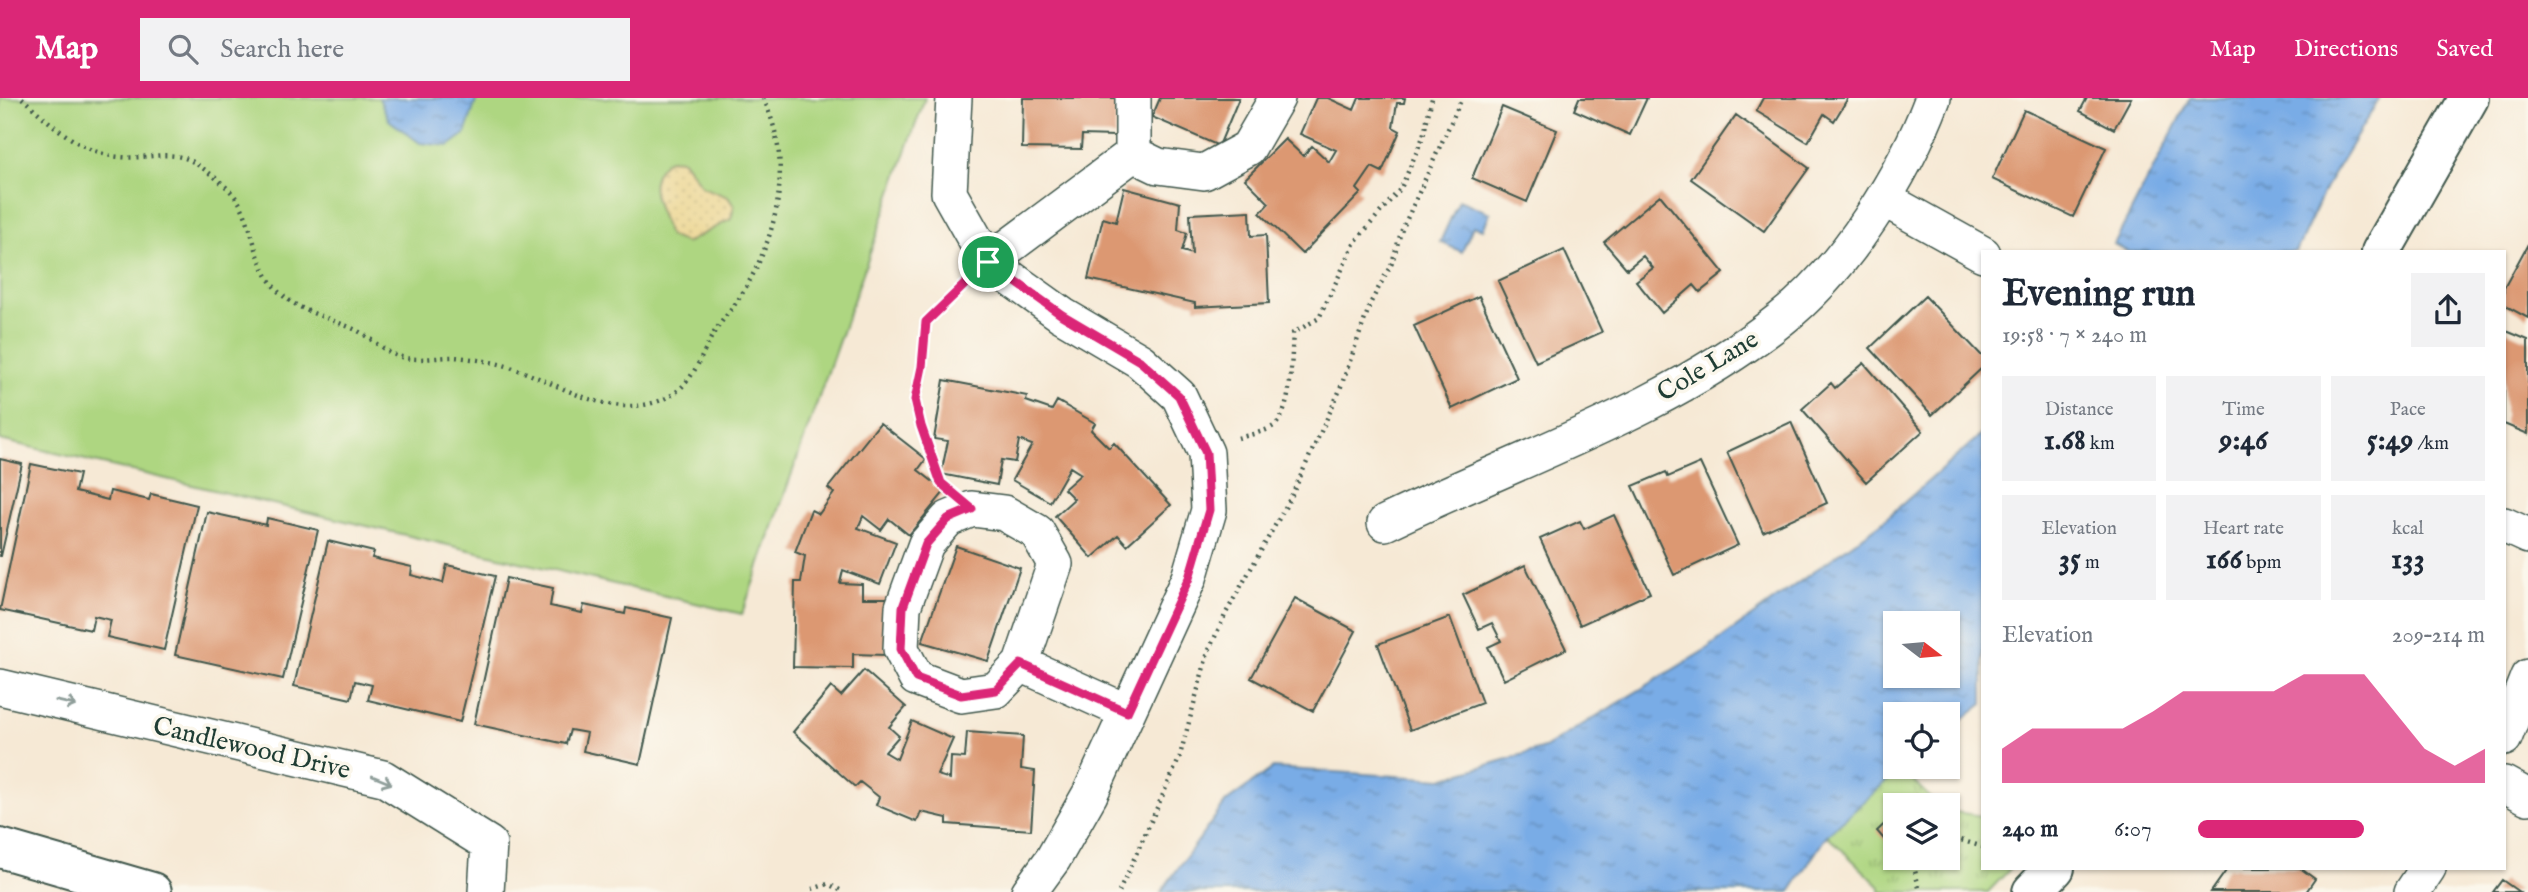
<!DOCTYPE html>
<meta charset="utf-8">
<style>
body{margin:0;font-family:"IM FELL English",serif;background:#f2f2f3;color:#1f2937;height:100vh;display:flex;flex-direction:column;font-size:26px;white-space:nowrap}
*{box-sizing:border-box;margin:0}
p{font-size:23px;color:#747a83}
.icon{flex:none;width:38px;height:38px;fill:none;stroke:currentColor;stroke-width:2;stroke-linecap:round;stroke-linejoin:round}
.map{position:relative;flex:1;overflow:hidden}
.sheet{position:absolute;left:1981px;top:152px;width:525px;height:620px;display:flex;flex-direction:column;background:#fff;border-radius:0px;box-shadow:0 2px 5px #0004}
.sheet>*{flex:none}
.needle{width:46px;rotate:106deg}
.tools{position:absolute;left:1883px;top:513px;display:grid;gap:14px}
.tools a{display:grid;place-items:center;width:77px;height:77px;border-radius:0px;background:#fff;box-shadow:0 2px 5px #0004;font-size:35px}
.pin{position:absolute;display:grid;place-items:center;width:60px;height:60px;color:#fff;margin:-30px;border:4px solid #fff;border-radius:50%;box-shadow:0 2px 7px #0007}
.round{display:grid;place-items:center;flex:none;width:74px;height:74px;border-radius:0px;background:#f2f2f3}
.headline{display:flex;align-items:center;justify-content:space-between;height:119px;padding:0 21px}
h1{font-size:38px;font-weight:800;line-height:52px}
.metrics{display:grid;grid-template-columns:repeat(3,1fr);gap:10px;height:119px;padding:7px 21px}
.metrics div{display:grid;align-content:center;border-radius:0px;background:#f2f2f3;text-align:center}
.metrics b{font-size:30px;font-weight:800}
.metrics small{font-size:19px;font-weight:400}
.metrics p{font-size:19px}
.chart{height:196px;padding:14px 21px}
.chart p{display:flex;justify-content:space-between}
.chart svg{width:100%;height:126px;margin-top:7px;fill:#db2777;opacity:.7}
ul{padding:0 21px;list-style:none;font-size:23px}
li{display:grid;grid-template-columns:112px 84px 1fr;align-items:center;height:52px}
li i{height:18px;border-radius:9px;background:#db2777}
header{display:flex;align-items:center;gap:42px;box-sizing:border-box;height:98px;padding:0 35px;background:#db2777;color:#fff}
header strong{font-size:33px}
nav{display:flex;gap:38px;margin-inline-start:auto;font-size:24px}
.search{width:490px;height:63px;background:#f2f2f3;display:flex;align-items:center;gap:18px;box-sizing:border-box;padding:0 24px;border-radius:0px;color:#747a83;font-size:26px}
.map>svg:first-child{display:block}
.grass{fill:#aed681;stroke:#668a5a;stroke-width:2}
.sand{fill:url(#sand-dots);stroke:#868c69;stroke-width:2}
.park{fill:url(#park-tufts);stroke:#668a5a;stroke-width:2}
.water{fill:url(#water-ripples);stroke:#4c748d;stroke-width:2;fill-rule:evenodd}
.building{fill:#dc9872}
.lines{fill:none;stroke-linecap:round;stroke-linejoin:round}
.minor-casing{stroke:#3f574c;stroke-width:38}
.tertiary-casing{stroke:#3f574c;stroke-width:42}
.path{stroke:#3f574c;stroke-width:4.5;stroke-dasharray:2 5;stroke-linecap:butt}
.minor{stroke:#fff;stroke-width:35}
.tertiary{stroke:#fff;stroke-width:38}
.oneway{stroke:#8f9e9a}
.route-casing{stroke:#fff;stroke-width:14}
.route{stroke:#db2777;stroke-width:9}
.labels{text-anchor:middle;stroke-width:7;stroke-linejoin:round;paint-order:stroke}
.street-label{font-size:26px;fill:#1f3d34;stroke:#fbf7ec}
</style>
<header>
<strong>Map</strong>
<div class="search"><svg class="icon" aria-label="search" viewBox="0 0 24 24"><circle cx="10" cy="10" r="6"/><path d="M15 15l6 6"/></svg>Search here</div>
<nav><a>Map</a><a>Directions</a><a>Saved</a></nav>
</header>
<div class="map">
<svg width="2528" height="794" viewBox="0 0 2528 794">
<defs>
<pattern id="sand-dots" width="8" height="8" patternUnits="userSpaceOnUse" patternTransform="scale(1.75)"><rect width="8" height="8" fill="#eeda9e"/><path d="M2 2h.1M6 6h.1" fill="none" stroke="#ccbc89" stroke-width="1.8" stroke-linecap="round"/></pattern>
<pattern id="park-tufts" width="24" height="20" patternUnits="userSpaceOnUse" patternTransform="scale(1.75)"><rect width="24" height="20" fill="#aed681"/><path d="M3 7l-1-3M5 7V3M7 7l1-3M15 17l-1-3M17 17v-4M19 17l1-3" fill="none" stroke="#8daf6a"/></pattern>
<pattern id="water-ripples" width="26" height="14" patternUnits="userSpaceOnUse" patternTransform="scale(1.75)"><rect width="26" height="14" fill="#79ace6"/><path d="M2 4q2-2 4 0t4 0M15 11q2-2 4 0t4 0" fill="none" stroke="#638dbb"/></pattern>
</defs>
<rect width="100%" height="100%" fill="#fbf7ec"/>
<filter id="ink" filterUnits="userSpaceOnUse"><feTurbulence type="fractalNoise" baseFrequency=".0143" numOctaves="2"/><feDisplacementMap in="SourceGraphic" scale="14" xChannelSelector="R" yChannelSelector="G"/><feConvolveMatrix kernelMatrix="1 2 1 2 8 2 1 2 1" color-interpolation-filters="sRGB"/></filter>
<filter id="wash" filterUnits="userSpaceOnUse"><feTurbulence type="fractalNoise" baseFrequency=".00686" numOctaves="4" result="noise"/><feDisplacementMap in="SourceGraphic" scale="28" xChannelSelector="R" yChannelSelector="G"/><feGaussianBlur stdDeviation="1.57" result="paint"/><feColorMatrix in="noise" values="0 0 0 0 0 0 0 0 0 0 0 0 0 0 0 0 0 1.4 0 .05"/><feComposite in="paint" operator="in"/></filter>
<g filter="url(#wash)">
<rect width="100%" height="100%" fill="#f6e9d5"/>
<!-- grass -->
<path class="grass" d="M 0,0 L 925,0 L 742,516 L 0,342 Z"/>
<!-- sand -->
<path class="sand" d="M 669,61 L 683,62 L 702,89 L 728,99 L 734,108 L 731,121 L 686,145 L 669,138 C 660,110 639,84 669,61 Z"/>
<!-- park -->
<path class="park" d="M 1900,670 L 1938,707 L 1895,707 L 1895,760 L 1948,760 L 1948,713 L 1983,718 L 1983,770 L 2011,770 L 1988,794 L 1880,794 L 1880,789 L 1827,737 Z"/>
<!-- water -->
<path class="water" d="M 379,0 L 477,0 L 465,36 L 449,48 L 420,45 L 389,22 Z
M 2190,0 L 2380,0 L 2328,85 L 2296,154 L 2128,154 L 2114,146 Z
M 1459,102 L 1490,115 L 1483,131 L 1473,128 L 1462,154 L 1440,144 Z
M 1983,335 L 1983,606 L 1948,633 L 1948,616 L 1895,616 L 1895,668 L 1902,669 L 1827,737 L 1790,794 L 1161,794 L 1226,704 L 1273,670 L 1442,681 L 1544,650 L 1705,552 L 1881,425 ZM 1895,525 L 1948,525 L 1948,578 L 1895,578 Z"/>
<g id="blocks">
<!-- building -->
<path class="building" d="M 1023,0 L 1116,0 L 1115,38 L 1082,37 L 1081,51 L 1022,50 Z
M 1160,0 L 1239,0 L 1219,48 L 1152,19 Z
M 1316,0 L 1328,0 L 1354,12 L 1359,0 L 1405,0 L 1404,5 L 1397,5 L 1393,29 L 1400,33 L 1382,74 L 1372,69 L 1357,91 L 1361,95 L 1302,156 L 1260,115 L 1269,105 L 1245,81 L 1285,41 L 1303,58 L 1312,48 L 1329,64 L 1336,52 L 1300,36 Z
M 1579,0 L 1647,0 L 1630,37 L 1574,12 Z
M 1763,0 L 1848,0 L 1834,23 L 1824,16 L 1808,44 L 1756,13 Z
M 2087,0 L 2131,0 L 2114,31 L 2080,13 Z
M 1502,9 L 1557,32 L 1527,104 L 1472,80 Z
M 2024,12 L 2106,50 L 2073,119 L 1992,81 Z
M 1736,17 L 1809,70 L 1764,133 L 1691,81 Z
M 1124,90 L 1180,105 L 1178,132 L 1187,135 L 1182,153 L 1192,156 L 1190,116 L 1250,113 L 1251,138 L 1266,137 L 1269,205 L 1195,209 L 1195,205 L 1088,181 L 1103,120 L 1116,124 Z
M 1660,97 L 1724,175 L 1700,194 L 1694,187 L 1662,215 L 1636,183 L 1653,170 L 1643,158 L 1627,171 L 1604,144 Z
M 2528,146 L 2528,220 L 2504,207 L 2504,190 Z
M 1564,152 L 1602,234 L 1536,264 L 1498,183 Z
M 1479,198 L 1517,280 L 1452,311 L 1414,228 Z
M 1925,198 L 1983,259 L 1983,269 L 1932,317 L 1870,250 Z
M 2504,232 L 2528,242 L 2528,336 L 2504,326 Z
M 1864,265 L 1923,333 L 1866,384 L 1802,311 L 1831,285 L 1835,290 Z
M 944,282 L 1027,298 L 1026,303 L 1052,312 L 1057,303 L 1095,325 L 1091,332 L 1109,350 L 1114,345 L 1171,407 L 1127,447 L 1118,437 L 1092,460 L 1055,418 L 1074,401 L 1064,391 L 1081,376 L 1070,369 L 1050,404 L 1012,382 L 1032,347 L 1019,342 L 1015,364 L 1001,362 L 997,387 L 941,376 L 948,343 L 934,341 Z
M 1791,324 L 1827,405 L 1763,434 L 1727,354 Z
M 880,325 L 926,361 L 918,372 L 945,393 L 909,437 L 889,421 L 881,432 L 863,418 L 858,430 L 896,444 L 880,486 L 843,472 L 840,485 L 862,486 L 862,500 L 888,500 L 886,557 L 853,556 L 853,570 L 793,569 L 795,484 L 801,484 L 805,458 L 795,454 L 811,412 L 819,416 L 834,395 L 828,390 Z
M 0,361 L 22,366 L 1,458 L 0,458 Z
M 1700,365 L 1738,447 L 1674,477 L 1633,388 L 1666,374 L 1668,379 Z
M 31,366 L 79,376 L 75,394 L 108,402 L 110,393 L 149,402 L 151,396 L 197,407 L 164,552 L 107,539 L 111,522 L 94,518 L 91,532 L 0,512 Z
M 207,414 L 266,427 L 267,420 L 318,432 L 283,581 L 175,557 Z
M 1614,417 L 1650,495 L 1580,527 L 1540,441 L 1580,423 L 1584,431 Z
M 328,443 L 374,454 L 372,460 L 412,469 L 411,477 L 443,485 L 447,467 L 495,478 L 460,624 L 368,602 L 372,587 L 355,583 L 351,601 L 294,588 Z
M 956,448 L 1020,470 L 988,563 L 922,544 Z
M 1525,467 L 1566,551 L 1504,582 L 1488,549 L 1501,543 L 1492,525 L 1479,531 L 1463,497 Z
M 506,480 L 553,490 L 550,508 L 582,515 L 584,507 L 625,516 L 626,510 L 672,520 L 640,666 L 583,653 L 587,635 L 570,632 L 566,646 L 474,626 Z
M 1295,500 L 1356,533 L 1313,613 L 1251,580 Z
M 1450,519 L 1482,605 L 1410,632 L 1378,546 Z
M 864,572 L 906,609 L 889,629 L 899,638 L 885,654 L 897,661 L 912,623 L 953,641 L 937,677 L 950,681 L 951,659 L 965,660 L 967,634 L 1023,638 L 1021,671 L 1035,673 L 1031,732 L 947,726 L 947,720 L 921,714 L 917,724 L 876,707 L 879,699 L 860,684 L 855,689 L 793,634 L 831,589 L 841,598 Z
M 1916,697 L 1925,707 L 1905,707 Z
M 1895,716 L 1895,754 L 1877,733 Z
M 2228,770 L 2300,770 L 2315,781 L 2306,794 L 2211,794 Z
M 2502,782 L 2519,794 L 2493,794 Z"/>
</g>
</g>
<g filter="url(#ink)">
<use href="#blocks" fill-opacity="0" stroke="#3f574c" stroke-width="2"/>
<g class="lines">
<defs>
<path id="minor" d="M 954,0 L 949,95 L 988,164 L 1062,217 L 1140,263 L 1179,298 L 1206,355 L 1209,412 L 1189,480 L 1090,696 L 1053,761 L 1029,794
M 1133,56 L 1158,68 L 1204,74 L 1248,50 L 1277,0
M 1133,56 L 1133,0
M 1884,101 L 1983,156
M 988,164 L 1133,56
M 1385,425 C 1517,361 1665,313 1781,221 C 1846,170 1904,77 1933,0
M 2504,427 L 2528,438
M 1021,566 L 996,592 L 961,597 L 916,580 L 901,551 L 903,509 L 926,446 L 948,421 L 972,411 L 1004,415 L 1037,434 L 1055,466 L 1021,566 L 1127,614
M 0,589 L 383,680 L 489,746 L 486,794
M 2504,640 L 2528,579
M 2504,686 L 2528,699
M 2412,794 L 2428,770"/>
<path id="tertiary" d="M 2381,154 L 2469,0
M 0,750 L 152,794
M 2032,794 L 2055,770"/>
</defs>
<!-- minor casing -->
<use href="#minor" class="minor-casing"/>
<!-- tertiary casing -->
<use href="#tertiary" class="tertiary-casing"/>
<!-- path -->
<path class="path" d="M 22,0 C 50,25 81,56 120,59 C 147,62 171,50 195,65 C 210,75 231,90 240,106 C 255,134 256,174 281,196 C 302,215 331,220 356,232 C 370,239 383,253 398,258 C 415,264 436,259 453,259 C 469,260 488,263 503,267 C 552,280 602,321 656,304 C 689,294 697,267 711,240 C 719,225 731,213 740,199 C 778,139 795,66 763,0
M 1238,340 C 1248,337 1266,334 1275,327 C 1293,311 1291,258 1293,235 L 1319,220 L 1355,144 L 1401,90 L 1423,39 L 1432,0
M 942,387 L 921,329 L 915,302 L 922,269 L 926,224 L 964,186
M 1948,738 L 1983,749
M 1912,760 L 1920,794
M 812,791 L 828,786 L 844,794
M 1119,794 L 1179,661 L 1208,554 L 1226,515 L 1291,399 L 1339,294 L 1371,204 L 1392,165 L 1401,134 L 1462,0"/>
<!-- minor -->
<use href="#minor" class="minor"/>
<!-- tertiary -->
<use href="#tertiary" class="tertiary"/>
</g>
<!-- one-way arrows -->
<defs><path id="oneway-shaft" d="M-6 0H5M1.5-3L5.5 0L1.5 3" fill="none" stroke-width="1.6" stroke-linecap="round" stroke-linejoin="round" transform="scale(1.75)"/></defs>
<g class="oneway">
<use href="#oneway-shaft" transform="translate(66 605) rotate(13)"/>
<use href="#oneway-shaft" transform="translate(382 682) rotate(22)"/>
</g>
</g>
<g class="lines" filter="url(#ink)">
<defs>
<path id="route" d="M 988,164 L 1062,217 L 1140,263 L 1179,298 L 1206,355 L 1209,412 L 1189,480 L 1127,614 L 1021,566 L 996,592 L 961,597 L 916,580 L 901,551 L 903,509 L 926,446 L 948,421 L 972,411 L 941,385 L 921,328 L 915,302 L 922,269 L 926,224 Z"/>
</defs>
<!-- route casing -->
<use href="#route" class="route-casing"/>
<!-- route -->
<use href="#route" class="route"/>
</g>
<g class="labels">
<!-- street labels -->
<g class="street-label">
<text transform="translate(1707 267) rotate(-31)" y="9">Cole Lane</text>
<text transform="translate(252 649) rotate(13)" y="9">Candlewood Drive</text>
</g>
</g>
</svg>
<div class="tools">
<a><svg class="needle" viewBox="-14 -14 28 28"><path d="M0-13l5 13h-10z" fill="#e53935"/><path d="M0 13l5-13h-10z" fill="#747a83"/></svg></a>
<a><svg class="icon" aria-label="locate" viewBox="0 0 24 24"><circle cx="12" cy="12" r="6"/><path d="M12 2v4M12 18v4M2 12h4M18 12h4"/></svg></a>
<a><svg class="icon" aria-label="layers" viewBox="0 0 24 24"><path d="M12 4l9 5-9 5-9-5zM3 14l9 5 9-5"/></svg></a>
</div>
<div class="pin" style="left:988px;top:164px;background:#1e9e55"><svg class="icon" aria-label="arrive" viewBox="0 0 24 24"><path d="M6 21V4h12l-3 4 3 4H6"/></svg></div>
<section class="sheet">
<div class="headline"><div><h1>Evening run</h1><p>19:58 · 7 × 240 m</p></div><a class="round"><svg class="icon" aria-label="share" viewBox="0 0 24 24"><path d="M12 15V3M7 8l5-5 5 5M5 13v7h14v-7"/></svg></a></div>
<div class="metrics">
<div><p>Distance</p><b>1.68<small> km</small></b></div>
<div><p>Time</p><b>9:46</b></div>
<div><p>Pace</p><b>5:49<small> /km</small></b></div>
</div>
<div class="metrics">
<div><p>Elevation</p><b>35<small> m</small></b></div>
<div><p>Heart rate</p><b>166<small> bpm</small></b></div>
<div><p>kcal</p><b>133</b></div>
</div>
<div class="chart"><p><span>Elevation</span>209–214 m</p>
<svg viewBox="0 0 160 44" preserveAspectRatio="none"><path d="M0 44V32L10 25L20 25L30 25L40 25L50 19L60 12L70 12L80 12L90 12L100 6L110 6L120 6L130 19L140 32L150 38L160 32V44z"/></svg>
</div>
<ul>
<li><b>240 m</b>6:07<i style="width:58%"></i></li>
</ul>
</section>
</div>
